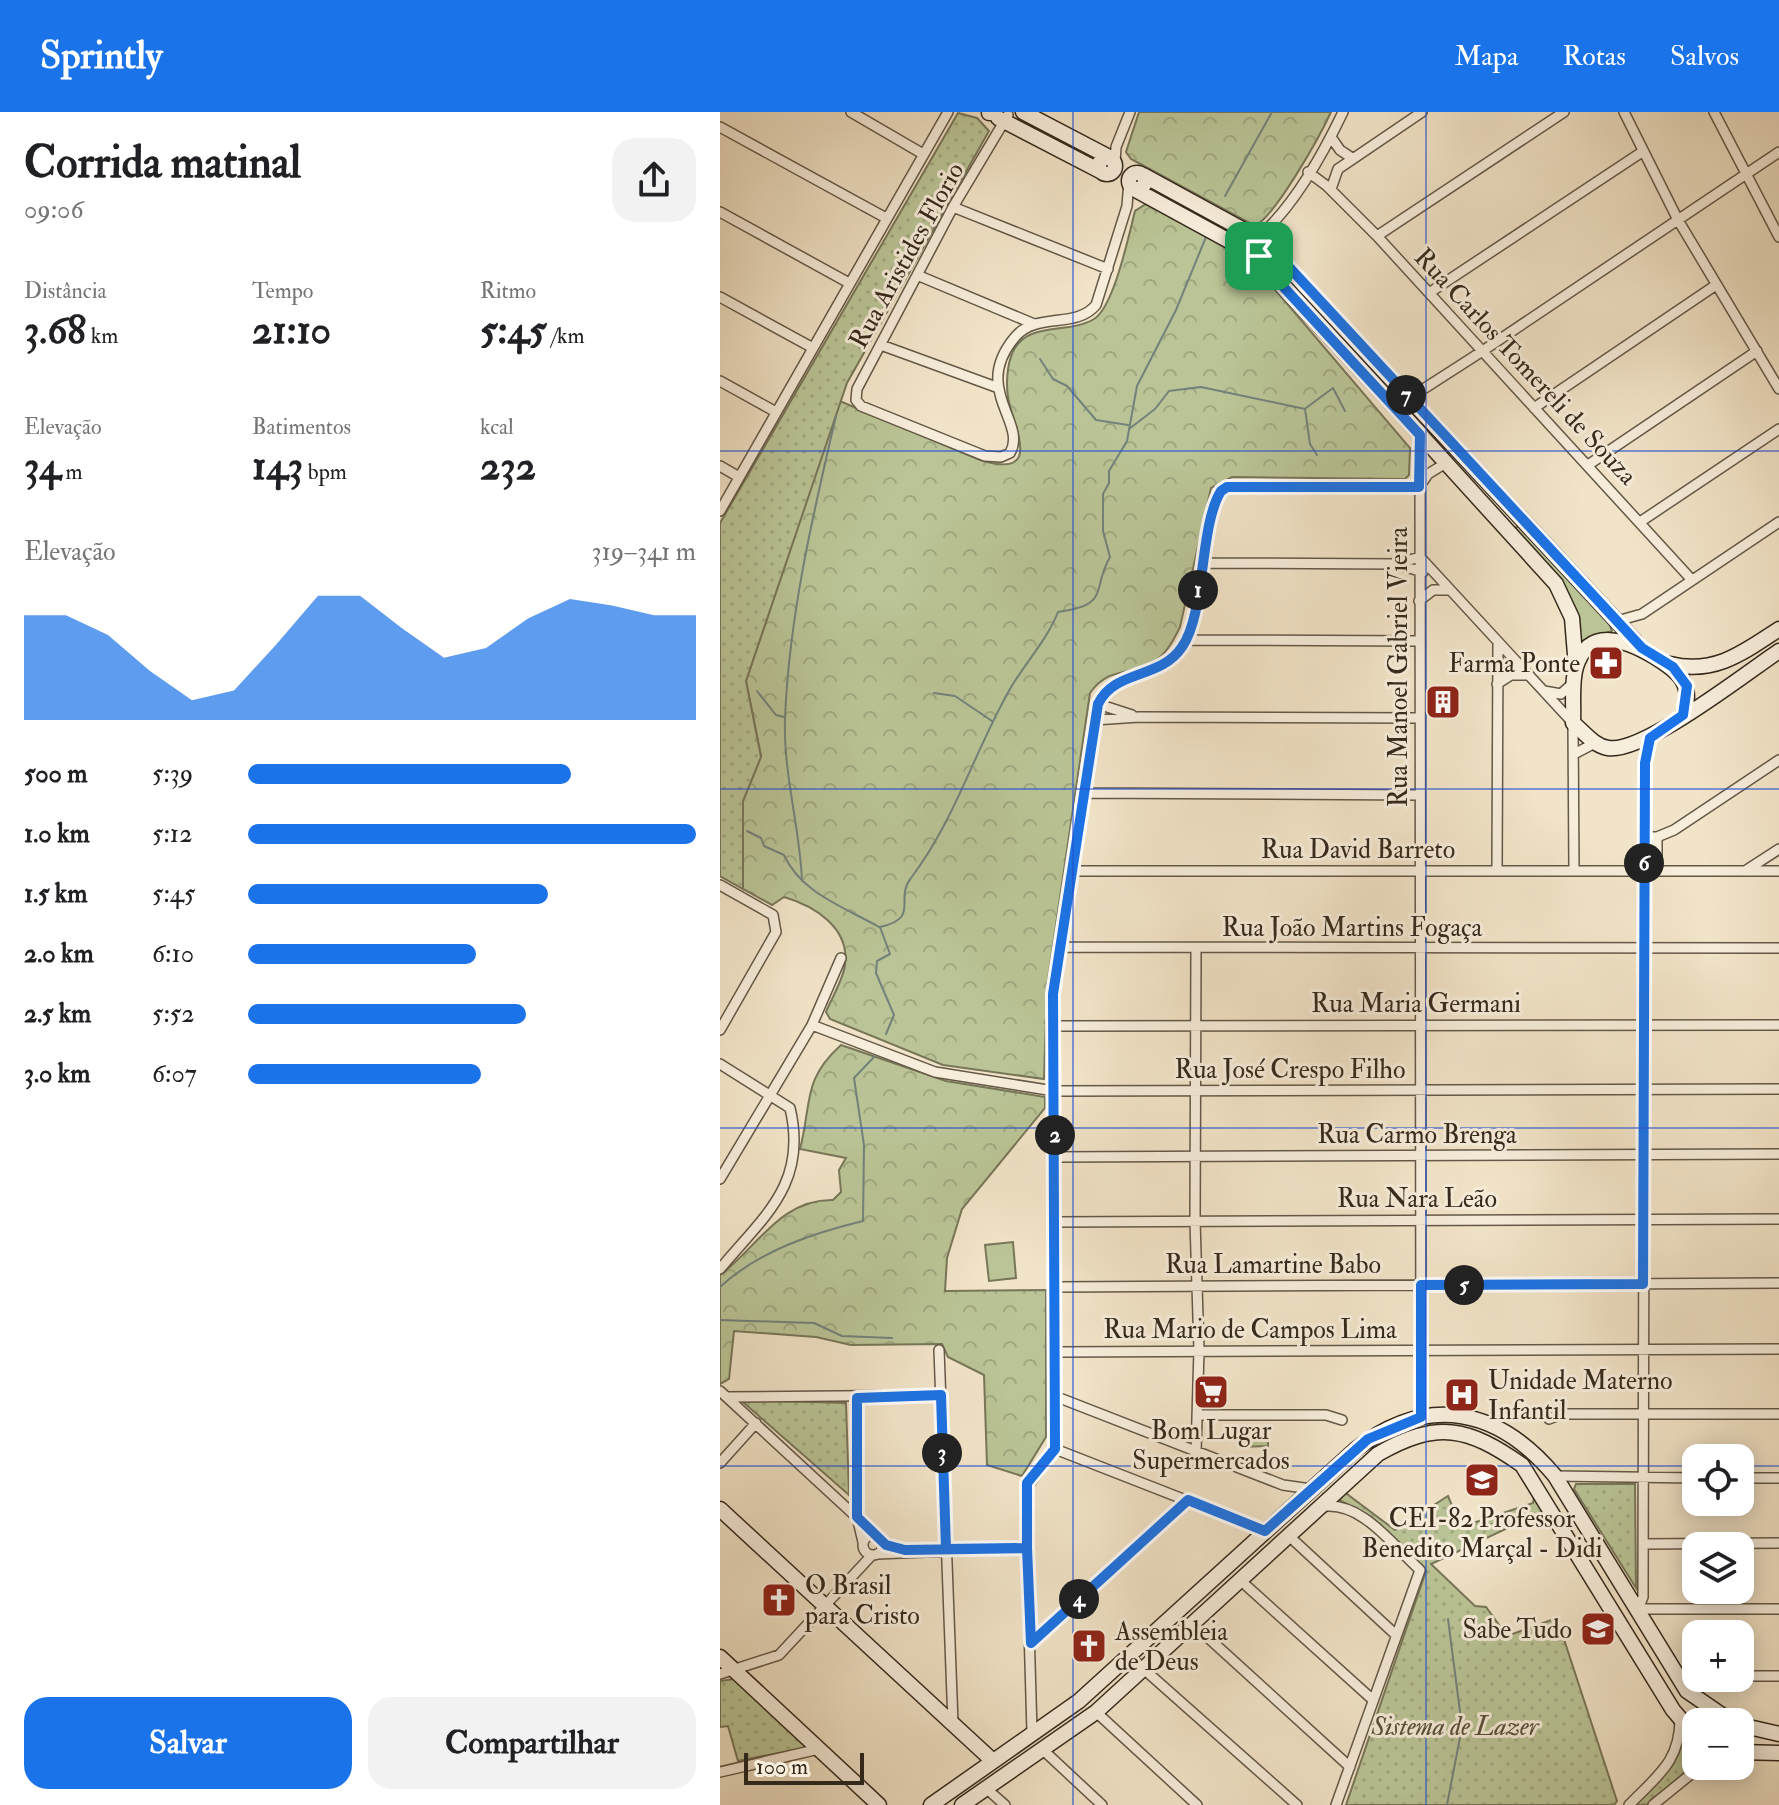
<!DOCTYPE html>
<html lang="pt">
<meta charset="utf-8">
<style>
body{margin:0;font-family:"IM FELL Double Pica","Noto Serif KR",serif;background:#f2f2f2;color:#202124;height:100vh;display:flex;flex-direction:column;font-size:30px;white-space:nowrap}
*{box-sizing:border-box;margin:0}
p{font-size:26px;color:#757577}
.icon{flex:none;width:44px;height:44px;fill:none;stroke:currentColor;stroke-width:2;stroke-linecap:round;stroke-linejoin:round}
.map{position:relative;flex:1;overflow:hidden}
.sheet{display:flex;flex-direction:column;background:#fff;width:720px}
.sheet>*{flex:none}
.fabs{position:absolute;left:962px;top:1332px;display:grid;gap:16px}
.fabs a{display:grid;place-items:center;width:72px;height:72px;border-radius:16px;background:#fff;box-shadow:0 4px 20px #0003;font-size:40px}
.scale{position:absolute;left:24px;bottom:20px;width:120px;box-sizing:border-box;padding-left:8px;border:4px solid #35291c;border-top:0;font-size:22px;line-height:28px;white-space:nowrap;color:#35291c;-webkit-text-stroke:6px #f7eddb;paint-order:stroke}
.pin{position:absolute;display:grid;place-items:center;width:68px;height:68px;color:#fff;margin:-34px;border-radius:16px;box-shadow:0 4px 12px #0006}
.km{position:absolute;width:40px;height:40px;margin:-20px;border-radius:50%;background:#222;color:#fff;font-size:22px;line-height:40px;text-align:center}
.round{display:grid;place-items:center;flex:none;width:84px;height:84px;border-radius:24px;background:#f2f2f2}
.headline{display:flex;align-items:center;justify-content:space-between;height:136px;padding:0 24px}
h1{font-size:44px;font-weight:800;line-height:60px}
.stats{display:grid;grid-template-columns:repeat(3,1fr);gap:12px;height:136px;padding:8px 24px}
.stats div{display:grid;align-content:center}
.stats b{font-size:40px;font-weight:800}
.stats small{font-size:22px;font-weight:400}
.stats p{font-size:22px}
.chart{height:224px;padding:16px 24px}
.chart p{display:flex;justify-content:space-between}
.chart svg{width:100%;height:144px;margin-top:8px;fill:#1a73e8;opacity:.7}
.action{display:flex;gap:16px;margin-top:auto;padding:16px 24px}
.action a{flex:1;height:92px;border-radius:24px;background:#1a73e8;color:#fff;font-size:32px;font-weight:800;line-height:92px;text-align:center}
.action a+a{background:#f2f2f2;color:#202124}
ul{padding:0 24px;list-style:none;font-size:26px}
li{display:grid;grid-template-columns:128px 96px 1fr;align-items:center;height:60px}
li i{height:20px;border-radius:10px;background:#1a73e8}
header{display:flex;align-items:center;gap:48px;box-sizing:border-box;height:112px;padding:0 40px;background:#1a73e8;color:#fff}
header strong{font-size:38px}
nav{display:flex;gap:44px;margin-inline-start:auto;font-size:28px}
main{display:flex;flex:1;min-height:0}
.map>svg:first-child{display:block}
.grass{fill:#bac496;stroke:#787659;stroke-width:2}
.forest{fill:url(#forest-crowns);stroke:#787659;stroke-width:2}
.park{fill:url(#park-dots);stroke:#787659;stroke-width:2}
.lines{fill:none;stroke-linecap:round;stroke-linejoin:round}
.stream{stroke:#73827b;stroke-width:2}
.street-casing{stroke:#645847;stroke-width:12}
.secondary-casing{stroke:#35291c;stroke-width:17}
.street{stroke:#f7eddb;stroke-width:9}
.secondary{stroke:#f7eddb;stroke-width:14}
.route-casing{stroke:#fff;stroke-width:16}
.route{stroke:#1a73e8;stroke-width:10}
.grid{fill:none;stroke:#1d4ed8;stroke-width:2;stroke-opacity:0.55}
.labels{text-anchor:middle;stroke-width:6;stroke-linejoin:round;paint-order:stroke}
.street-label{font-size:26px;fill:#35291c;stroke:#f7eddb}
.poi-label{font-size:26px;fill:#35291c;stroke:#f7eddb;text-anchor:start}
.park-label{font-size:26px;font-style:italic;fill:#56503a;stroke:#f7eddb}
</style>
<header>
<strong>Sprintly</strong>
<nav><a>Mapa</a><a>Rotas</a><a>Salvos</a></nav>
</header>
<main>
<section class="sheet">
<div class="headline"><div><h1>Corrida matinal</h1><p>09:06</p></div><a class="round"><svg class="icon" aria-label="share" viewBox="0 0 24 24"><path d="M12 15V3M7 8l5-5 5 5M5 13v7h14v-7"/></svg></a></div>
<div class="stats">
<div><p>Distância</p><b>3.68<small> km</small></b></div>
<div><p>Tempo</p><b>21:10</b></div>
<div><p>Ritmo</p><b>5:45<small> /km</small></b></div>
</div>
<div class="stats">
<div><p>Elevação</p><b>34<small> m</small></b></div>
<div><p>Batimentos</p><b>143<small> bpm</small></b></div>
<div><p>kcal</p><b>232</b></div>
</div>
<div class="chart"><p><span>Elevação</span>319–341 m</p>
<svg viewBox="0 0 160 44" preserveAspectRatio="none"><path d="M0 44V12L10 12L20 18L30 29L40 38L50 35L60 21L70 6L80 6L90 16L100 25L110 22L120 13L130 7L140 9L150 12L160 12V44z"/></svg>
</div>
<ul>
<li><b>500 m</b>5:39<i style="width:72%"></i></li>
<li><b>1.0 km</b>5:12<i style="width:100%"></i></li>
<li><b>1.5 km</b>5:45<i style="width:67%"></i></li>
<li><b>2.0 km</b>6:10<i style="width:51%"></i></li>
<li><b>2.5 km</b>5:52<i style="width:62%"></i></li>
<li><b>3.0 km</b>6:07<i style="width:52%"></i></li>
</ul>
<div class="action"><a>Salvar</a><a>Compartilhar</a></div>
</section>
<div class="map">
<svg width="1059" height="1693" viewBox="0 0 1059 1693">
<defs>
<pattern id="forest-crowns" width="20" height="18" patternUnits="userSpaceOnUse" patternTransform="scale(2)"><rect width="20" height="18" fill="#bac496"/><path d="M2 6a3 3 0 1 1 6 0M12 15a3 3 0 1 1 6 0" fill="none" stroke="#a0a881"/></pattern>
<pattern id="park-dots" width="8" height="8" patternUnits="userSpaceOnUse" patternTransform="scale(2)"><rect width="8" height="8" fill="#bac496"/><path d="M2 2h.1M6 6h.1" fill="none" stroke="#a0a881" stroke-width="1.8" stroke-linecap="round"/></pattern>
</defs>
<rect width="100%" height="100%" fill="#f2e4c8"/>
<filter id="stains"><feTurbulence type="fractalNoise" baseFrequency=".0025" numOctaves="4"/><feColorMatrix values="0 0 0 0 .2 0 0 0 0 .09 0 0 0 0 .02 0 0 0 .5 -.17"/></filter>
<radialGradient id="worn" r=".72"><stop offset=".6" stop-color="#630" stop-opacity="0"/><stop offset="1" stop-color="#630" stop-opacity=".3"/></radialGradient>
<!-- grass -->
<path class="grass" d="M 801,414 L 888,509 L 892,519 L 860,530 L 858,515 L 793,416 Z
M 293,1130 L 296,1166 L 269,1169 L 265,1133 Z
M 521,1319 L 548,1319 L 548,1334 L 520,1335 Z"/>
<!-- forest -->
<path class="forest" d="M 419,0 L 611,0 C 600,24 556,103 535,114 L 411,47 L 406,40 Z
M 426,92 L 529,147 L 690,336 L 689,363 L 685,367 L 512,365 L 491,376 L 460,515 C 454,527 448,539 438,547 C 416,565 390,552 370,581 L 327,874 L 324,967 L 223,953 L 110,907 L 106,900 C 112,885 123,868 125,853 C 130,816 95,794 64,785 L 52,793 L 23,777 L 23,689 L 41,644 L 26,569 L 120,289 L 260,348 C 325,368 293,316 288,285 C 286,272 287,254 292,242 C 305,208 348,223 374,207 C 394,195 409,122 415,99 Z
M 121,933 L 226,969 L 325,985 L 325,996 L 242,1097 L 227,1146 L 225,1179 L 326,1178 L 326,1325 L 302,1364 L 267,1353 L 264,1263 L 228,1245 L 222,1232 L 131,1233 L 96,1225 L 14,1219 L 9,1267 L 0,1272 L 0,1163 C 37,1136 60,1087 113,1088 L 121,1080 L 119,1058 L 126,1046 L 80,1037 C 92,991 82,968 121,933 Z"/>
<!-- park -->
<path class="park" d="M 238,1 L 257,6 L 269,19 L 127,271 L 26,569 L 41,645 L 23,689 L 23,777 L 0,764 L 0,411 Z
M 25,1288 L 126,1291 L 129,1383 L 24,1291 Z
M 856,1372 L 915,1372 L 916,1476 L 854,1377 Z
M 627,1374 L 627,1382 L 675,1418 L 728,1384 L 741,1415 L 813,1391 L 814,1385 L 824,1399 L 711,1452 L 755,1494 L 766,1495 L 787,1524 L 837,1506 L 897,1689 L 894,1693 L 626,1693 L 706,1459 L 645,1402 L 618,1387 Z
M 14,1567 L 85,1632 L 84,1636 L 18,1649 L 8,1614 L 0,1615 L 0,1569 Z
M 965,1621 L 976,1634 L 976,1651 L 927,1693 L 914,1693 L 954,1651 Z"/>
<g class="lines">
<!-- stream -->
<path class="stream" d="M 505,84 L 552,0
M 320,247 L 333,267 L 347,274 L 376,308 L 408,313
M 586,296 L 613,276 L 625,299
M 409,317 L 435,297 L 449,279 L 481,275 L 585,297 L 590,332 L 597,343
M 37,579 L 56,603 L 64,605
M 214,581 L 235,584 L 272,609
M 27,719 L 41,726 L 44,734 L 64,743 C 81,781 124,795 159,815
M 82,769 C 80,715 63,662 65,606 C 69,505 93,402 116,304
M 166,922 L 174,903 L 156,861 L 157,849 L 170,842 L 160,815 C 201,806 174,787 191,766 C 235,708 254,640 290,577 C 305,551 327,528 338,500 C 391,493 371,478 390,445 L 383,419 L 383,382 L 389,371 L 389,359 L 407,329 L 417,274 L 456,198 L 486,125
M 0,1175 C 39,1139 93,1121 143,1109 L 144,1033 L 134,966 L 154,945
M 0,1208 L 94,1211 L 122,1224 L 172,1226
M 727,1693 L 742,1615 L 728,1507"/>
<defs>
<path id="street" d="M 131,0 L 203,42
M 904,0 L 958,108 L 1059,277
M 994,0 L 1059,125
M 288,3 L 233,95 L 137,277 L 136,288 L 141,294 L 265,344 L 281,345 L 290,341 C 308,310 250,277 296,224 C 317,200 356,217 376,193 L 407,94 L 409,69
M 0,15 L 166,106
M 611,25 L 620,38 L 632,46
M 395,50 L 396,35 L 410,0
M 588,60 L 607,74 L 657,124 L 971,467
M 611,77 L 618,57 L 702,0
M 233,95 L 388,157
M 0,100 L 129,171
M 657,124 L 844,0
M 535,128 C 573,97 602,44 623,0
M 197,163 L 314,212
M 709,181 L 922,40
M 0,185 L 93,236
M 161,233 L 276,275
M 0,269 L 56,300
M 683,283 L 705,276 L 761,240 L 1059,40
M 814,296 L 996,173
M 700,323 L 701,1305
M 868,353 L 1037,239
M 0,354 L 19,365
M 699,375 L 708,362 L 726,351
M 0,399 L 228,0
M 920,410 L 1059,317
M 484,451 L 675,452 L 703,460
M 675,452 L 700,445 L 853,611 L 854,759
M 699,489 L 713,478 L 727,478
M 897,509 L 922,502 L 1059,410
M 467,528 L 700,529
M 777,572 L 791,563 L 806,563
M 824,579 L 841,582 L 852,572
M 378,592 L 412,603
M 374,608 L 419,605 L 700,606
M 930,626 L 925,651 L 923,1485 L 918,1497 L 1059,1497
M 854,642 L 875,631
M 363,681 L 700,683
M 924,725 L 937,725 L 954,718 L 1059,648
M 937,725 L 937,759
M 352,759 L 1059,759
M 777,759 L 778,530
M 1025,759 L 1059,737
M 0,773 L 53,803 L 56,820 L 0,918
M 341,835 L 1059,836
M 476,837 L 475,1109 L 479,1238 L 476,1340
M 92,913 L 215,960 L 334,979 L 1059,977
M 333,914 L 1059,913
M 0,952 L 70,996 C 88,1072 44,1104 0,1157
M 335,1045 L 1059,1042
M 0,1067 L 92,913 L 121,846
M 335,1110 L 1059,1107
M 335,1175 L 1059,1171
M 219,1238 L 233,1611
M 336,1240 L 1059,1237
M 0,1279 L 156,1423
M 7,1285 L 221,1283
M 337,1285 L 563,1373 L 591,1377
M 137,1286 L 137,1405 L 143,1430
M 478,1303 L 606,1303 L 622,1308
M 829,1307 L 842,1302 L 1059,1302
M 335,1337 L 333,882 L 378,592 C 396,555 446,569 466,530 C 485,492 480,412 501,379 L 507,375 L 699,375
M 0,1351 L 36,1311
M 836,1364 L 976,1366
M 1020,1366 L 1059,1366
M 600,1395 C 641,1387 673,1434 700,1458 L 616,1693
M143 1433a10 10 0 1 1 20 0a10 10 0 1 1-20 0Z
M 569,1424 L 676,1523
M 923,1432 L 1059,1431
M 157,1442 L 307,1436
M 520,1468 L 653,1588
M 473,1512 L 630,1655
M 311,1531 L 468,1388
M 409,1544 L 577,1693
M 0,1562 L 59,1543 L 152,1443
M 1020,1564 L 1059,1564
M 958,1565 L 976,1565
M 376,1600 L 477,1693
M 312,1620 L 305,1378 L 335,1337 L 545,1419
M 322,1637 L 382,1693
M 0,1660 L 99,1637
M 268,1678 L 285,1693
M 909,1693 C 937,1664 960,1650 960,1607
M 933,1693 L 981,1654"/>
<path id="secondary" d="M 269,0 L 269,1
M 303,0 L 391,46
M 278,6 L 382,60
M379 54a8 8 0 1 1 16 0a8 8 0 1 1-16 0Z
M409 69a8 8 0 1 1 16 0a8 8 0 1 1-16 0Z
M 423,63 L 542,128
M 414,77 L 531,141
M 544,130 L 687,284
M 535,144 L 676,296
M 690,287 L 916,530
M 678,298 L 836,472 L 852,506 L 856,555
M 950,552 C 995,563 1024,540 1059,517
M 963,603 C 975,572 958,559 933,544 C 907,529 869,513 856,555 C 851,571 854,594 853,611 C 864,620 874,634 888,636 C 923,642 1026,561 1059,539
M 0,1397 L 273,1649
M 0,1545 L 159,1693
M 1020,1613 L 1059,1622
M 1020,1640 L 1059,1641
M 211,1693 L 359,1589 L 635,1338 C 708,1281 778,1296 835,1364 L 967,1579 L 1012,1610
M 242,1693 L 376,1600 L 658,1342 C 717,1308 748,1315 802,1353 L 953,1598 L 976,1625"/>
</defs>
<!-- street casing -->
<use href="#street" class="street-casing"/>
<!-- secondary casing -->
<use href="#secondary" class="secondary-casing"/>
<!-- street -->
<use href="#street" class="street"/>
<!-- secondary -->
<use href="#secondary" class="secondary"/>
</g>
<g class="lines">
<defs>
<path id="route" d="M 539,144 L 535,144 L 700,323 L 699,375 L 507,375 L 501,379 C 479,414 486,501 462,535 C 440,568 395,557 378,592 L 333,882 L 335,1337 L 307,1371 L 307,1436 L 226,1437 L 221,1283 L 137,1286 L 137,1405 L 166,1433 L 185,1438 L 307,1436 L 311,1531 L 468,1388 L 545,1419 L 648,1327 L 701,1305 L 701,1173 L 923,1172 L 925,651 L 930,626 L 963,603 L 967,574 L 953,555 L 922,536 L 556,141 L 547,133 L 539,144"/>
</defs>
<!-- route casing -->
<use href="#route" class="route-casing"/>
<!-- route -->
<use href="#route" class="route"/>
</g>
<!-- grid -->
<path class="grid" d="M 353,0 L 353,1693M 706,0 L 706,1693M 0,339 L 1059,339M 0,677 L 1059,677M 0,1016 L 1059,1016M 0,1354 L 976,1354M 1020,1354 L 1059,1354"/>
<!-- icons -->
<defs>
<symbol id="pharmacy-square" viewBox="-11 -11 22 22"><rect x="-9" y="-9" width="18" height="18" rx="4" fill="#8f2418" stroke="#f7eddb"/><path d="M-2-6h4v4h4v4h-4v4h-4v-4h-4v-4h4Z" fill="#fff"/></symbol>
<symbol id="building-square" viewBox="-11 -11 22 22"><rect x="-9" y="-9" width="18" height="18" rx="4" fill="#8f2418" stroke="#f7eddb"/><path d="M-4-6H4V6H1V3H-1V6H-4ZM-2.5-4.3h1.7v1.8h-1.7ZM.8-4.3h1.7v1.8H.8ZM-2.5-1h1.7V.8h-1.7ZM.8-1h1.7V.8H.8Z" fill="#fff"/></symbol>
<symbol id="supermarket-square" viewBox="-11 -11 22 22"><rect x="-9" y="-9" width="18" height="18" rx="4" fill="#8f2418" stroke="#f7eddb"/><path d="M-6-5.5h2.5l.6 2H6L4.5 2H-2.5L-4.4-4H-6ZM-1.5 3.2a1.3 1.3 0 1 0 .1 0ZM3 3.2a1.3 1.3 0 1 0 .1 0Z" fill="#fff"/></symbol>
<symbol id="hospital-square" viewBox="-11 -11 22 22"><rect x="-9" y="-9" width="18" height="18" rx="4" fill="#8f2418" stroke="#f7eddb"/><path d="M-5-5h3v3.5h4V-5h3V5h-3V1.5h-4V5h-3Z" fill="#fff"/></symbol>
<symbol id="school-square" viewBox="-11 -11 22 22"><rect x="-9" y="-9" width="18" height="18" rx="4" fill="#8f2418" stroke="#f7eddb"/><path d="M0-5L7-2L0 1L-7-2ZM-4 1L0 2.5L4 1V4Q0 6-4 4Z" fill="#fff"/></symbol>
<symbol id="church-square" viewBox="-11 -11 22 22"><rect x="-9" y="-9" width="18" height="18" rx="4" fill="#8f2418" stroke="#f7eddb"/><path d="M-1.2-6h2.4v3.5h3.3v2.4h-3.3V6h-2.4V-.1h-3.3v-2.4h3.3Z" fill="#fff"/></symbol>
</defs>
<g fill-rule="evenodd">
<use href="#pharmacy-square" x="866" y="531" width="40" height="40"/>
<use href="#building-square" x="703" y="570" width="40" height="40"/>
<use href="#supermarket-square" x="471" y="1260" width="40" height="40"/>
<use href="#hospital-square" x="722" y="1263" width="40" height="40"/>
<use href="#school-square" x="742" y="1348" width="40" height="40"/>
<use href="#church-square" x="39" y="1468" width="40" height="40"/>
<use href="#school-square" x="858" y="1497" width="40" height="40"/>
<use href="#church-square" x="349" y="1514" width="40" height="40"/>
</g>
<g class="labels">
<!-- street labels -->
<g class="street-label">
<text transform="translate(186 143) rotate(-61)" y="9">Rua Aristides Florio</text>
<text transform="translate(806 254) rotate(47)" y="9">Rua Carlos Tomereli de Souza</text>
<text transform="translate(678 555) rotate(-90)" y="9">Rua Manoel Gabriel Vieira</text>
<text x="638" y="746">Rua David Barreto</text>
<text x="632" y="824">Rua João Martins Fogaça</text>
<text x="696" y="900">Rua Maria Germani</text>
<text x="570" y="966">Rua José Crespo Filho</text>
<text x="697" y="1031">Rua Carmo Brenga</text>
<text x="697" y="1095">Rua Nara Leão</text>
<text x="553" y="1161">Rua Lamartine Babo</text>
<text x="530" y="1226">Rua Mario de Campos Lima</text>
</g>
<!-- poi labels -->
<g class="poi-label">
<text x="860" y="560" text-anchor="end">Farma Ponte</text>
<text x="749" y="599">ㅤ</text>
<text x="768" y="1277">Unidade Materno<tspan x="768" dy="30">Infantil</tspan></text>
<text x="491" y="1327" text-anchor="middle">Bom Lugar<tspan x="491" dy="30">Supermercados</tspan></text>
<text x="762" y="1415" text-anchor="middle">CEI-82 Professor<tspan x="762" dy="30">Benedito Marçal - Didi</tspan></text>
<text x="85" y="1482">O Brasil<tspan x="85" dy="30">para Cristo</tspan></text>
<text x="852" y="1526" text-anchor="end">Sabe Tudo</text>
<text x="395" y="1528">Assembleia<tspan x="395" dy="30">de Deus</tspan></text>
</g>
<!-- park labels -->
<g class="park-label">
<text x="735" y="1623">Sistema de Lazer</text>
</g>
</g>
<rect width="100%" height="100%" filter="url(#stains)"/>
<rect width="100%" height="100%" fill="url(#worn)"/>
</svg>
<div class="fabs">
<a><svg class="icon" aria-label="locate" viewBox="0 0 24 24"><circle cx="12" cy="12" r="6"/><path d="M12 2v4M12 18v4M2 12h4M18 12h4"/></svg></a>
<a><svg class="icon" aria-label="layers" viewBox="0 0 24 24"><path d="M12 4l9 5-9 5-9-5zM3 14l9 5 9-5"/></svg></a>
<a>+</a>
<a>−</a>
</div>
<div class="scale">100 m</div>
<div class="pin" style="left:539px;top:144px;background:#1e9e55"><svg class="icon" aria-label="arrive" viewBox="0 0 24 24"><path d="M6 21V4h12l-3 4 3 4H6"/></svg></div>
<b class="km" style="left:478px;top:478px">1</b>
<b class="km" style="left:335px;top:1023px">2</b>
<b class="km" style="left:222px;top:1341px">3</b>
<b class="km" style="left:359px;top:1487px">4</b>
<b class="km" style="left:744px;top:1173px">5</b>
<b class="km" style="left:924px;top:751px">6</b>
<b class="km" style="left:686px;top:283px">7</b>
</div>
</main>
